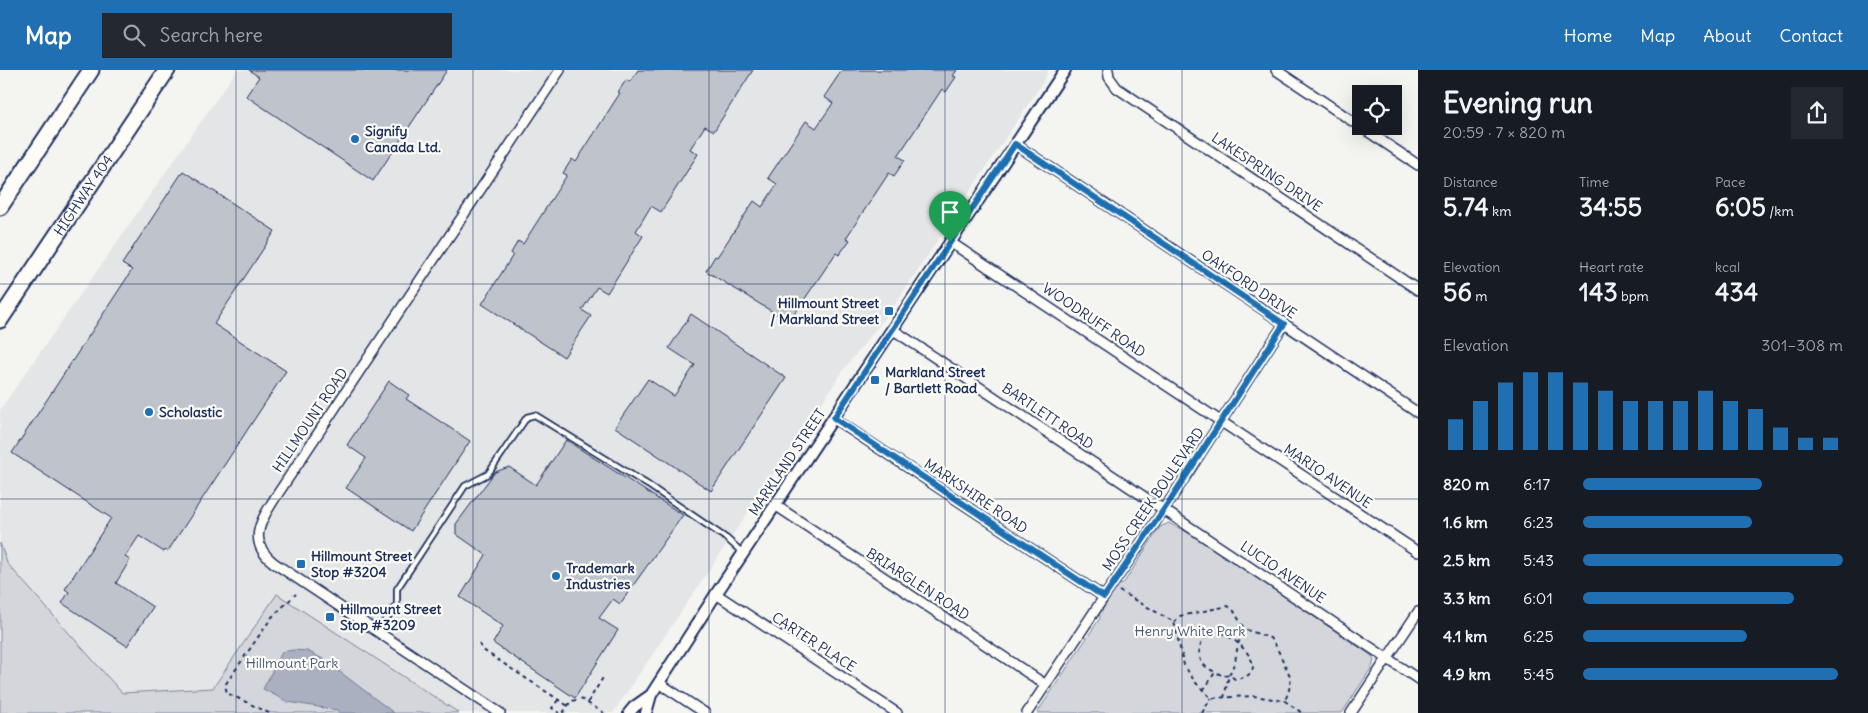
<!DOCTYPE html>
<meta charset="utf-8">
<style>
body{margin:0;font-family:Delius,sans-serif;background:#242831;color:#f1f3f6;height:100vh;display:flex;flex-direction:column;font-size:19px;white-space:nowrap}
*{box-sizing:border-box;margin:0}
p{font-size:16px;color:#9ea1a6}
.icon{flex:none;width:28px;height:28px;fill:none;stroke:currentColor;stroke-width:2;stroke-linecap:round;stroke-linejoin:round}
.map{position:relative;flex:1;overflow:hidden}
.sheet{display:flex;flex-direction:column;background:#171b24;width:450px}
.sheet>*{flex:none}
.tools{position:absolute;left:1352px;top:15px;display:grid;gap:10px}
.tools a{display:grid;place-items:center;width:50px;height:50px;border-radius:0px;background:#171b24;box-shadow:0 5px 20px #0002;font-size:25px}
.pin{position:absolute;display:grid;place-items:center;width:42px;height:42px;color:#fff;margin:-51px -21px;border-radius:50% 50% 50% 0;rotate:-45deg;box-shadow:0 0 5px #0007}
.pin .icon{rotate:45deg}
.round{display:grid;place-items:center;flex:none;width:52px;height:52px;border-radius:0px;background:#242831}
.summary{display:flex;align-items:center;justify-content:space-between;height:85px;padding:0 25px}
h1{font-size:28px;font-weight:800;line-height:38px}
.stats{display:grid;grid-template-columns:repeat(3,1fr);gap:8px;height:85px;padding:5px 25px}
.stats div{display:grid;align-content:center}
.stats b{font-size:25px;font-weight:800}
.stats small{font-size:14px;font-weight:400}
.stats p{font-size:14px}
.chart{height:140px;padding:10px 25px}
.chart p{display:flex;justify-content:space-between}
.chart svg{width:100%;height:90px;margin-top:5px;stroke:#1f6fb2;stroke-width:6}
ul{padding:0 25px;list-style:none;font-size:16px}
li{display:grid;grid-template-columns:80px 60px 1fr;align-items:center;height:38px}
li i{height:12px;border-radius:6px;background:#1f6fb2}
header{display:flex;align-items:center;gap:30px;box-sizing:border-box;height:70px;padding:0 25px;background:#1f6fb2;color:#fff}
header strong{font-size:24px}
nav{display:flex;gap:28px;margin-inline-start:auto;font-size:18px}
.search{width:350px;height:45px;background:#242831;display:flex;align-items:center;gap:12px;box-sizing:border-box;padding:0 18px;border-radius:0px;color:#9ea1a6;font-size:19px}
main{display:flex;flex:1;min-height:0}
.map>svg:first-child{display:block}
.built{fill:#e4e5e6}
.green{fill:#d4d6db;stroke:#78829c}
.water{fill:#aab0bf;stroke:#717c98}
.building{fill:#bfc3cc;stroke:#1b2f5e}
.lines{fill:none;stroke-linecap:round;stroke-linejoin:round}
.service-casing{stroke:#1b2f5e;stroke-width:8}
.minor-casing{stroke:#1b2f5e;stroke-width:12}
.tertiary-casing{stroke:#1b2f5e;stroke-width:14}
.motorway-casing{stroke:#1b2f5e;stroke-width:19}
.path{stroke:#1b2f5e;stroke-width:2;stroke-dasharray:4 4;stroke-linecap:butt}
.service{stroke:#fdfcf7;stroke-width:4.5}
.minor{stroke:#fdfcf7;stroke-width:9}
.tertiary{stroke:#fdfcf7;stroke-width:10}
.motorway{stroke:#fdfcf7;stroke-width:15}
.route-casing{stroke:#fff;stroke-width:10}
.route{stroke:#1f6fb2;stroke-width:6}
.grid{fill:none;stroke:#1b2f5e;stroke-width:1;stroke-opacity:0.55}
.poi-dot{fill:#1f6fb2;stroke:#fdfcf7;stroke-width:2}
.labels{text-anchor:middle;stroke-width:4.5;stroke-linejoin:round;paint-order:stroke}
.poi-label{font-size:14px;font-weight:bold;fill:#1b2f5e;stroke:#fdfcf7;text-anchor:start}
.street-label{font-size:14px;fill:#1b2f5e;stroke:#fdfcf7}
.park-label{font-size:14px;fill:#49597d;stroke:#fdfcf7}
</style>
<header>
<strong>Map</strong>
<div class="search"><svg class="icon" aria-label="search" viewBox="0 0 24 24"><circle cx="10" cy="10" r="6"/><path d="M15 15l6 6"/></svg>Search here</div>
<nav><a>Home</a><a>Map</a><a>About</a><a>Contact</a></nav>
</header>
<main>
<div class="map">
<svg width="1418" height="643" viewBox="0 0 1418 643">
<rect width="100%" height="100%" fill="#f4f4f1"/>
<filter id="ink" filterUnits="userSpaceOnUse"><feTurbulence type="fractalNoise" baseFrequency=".02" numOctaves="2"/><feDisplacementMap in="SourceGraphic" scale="10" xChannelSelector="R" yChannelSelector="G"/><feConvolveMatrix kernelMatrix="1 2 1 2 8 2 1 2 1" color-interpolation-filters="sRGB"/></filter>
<g filter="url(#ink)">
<!-- built -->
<path class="built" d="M 237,0 L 1048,0 L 1043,12 L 892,239 L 847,295 L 613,643 L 459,643 L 277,525 L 213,618 L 122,623 L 7,493 L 0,473 L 0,340 Z"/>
<!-- green -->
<path class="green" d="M 1169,453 L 1195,466 L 1372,586 L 1374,591 L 1372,597 L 1342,643 L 1037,643 L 1100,548 L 1099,543 L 1117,515 L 1123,514 L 1160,457 Z
M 0,473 L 7,493 L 122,623 L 213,618 L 277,524 L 459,643 L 0,643 Z"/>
<!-- water -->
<path class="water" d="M 293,580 L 307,581 L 323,589 L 394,643 L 340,643 L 337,640 L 288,632 L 263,619 L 282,582 Z"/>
<!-- building -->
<path class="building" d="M 249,0 L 447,0 L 373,111 L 246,26 L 259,7 Z
M 638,0 L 753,0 L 714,61 L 705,56 L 690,79 L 698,84 L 661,142 L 651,136 L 636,161 L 643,166 L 607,223 L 597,217 L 582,240 L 591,246 L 564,287 L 482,234 L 513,185 L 511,183 L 518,171 L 523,174 L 567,105 L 563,103 L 572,89 L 576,92 L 620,23 L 618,22 L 626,10 L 630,12 Z
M 842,0 L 957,0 L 953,6 L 956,7 L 946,22 L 942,19 L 898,86 L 905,90 L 894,106 L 889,103 L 846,168 L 850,170 L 839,185 L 836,183 L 789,252 L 706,201 L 715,186 L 717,187 L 754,131 L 762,137 L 777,114 L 768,108 L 806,51 L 816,58 L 833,33 L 824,27 Z
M 183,101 L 275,161 L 214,254 L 286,301 L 168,481 L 165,480 L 164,482 L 139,466 L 125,487 L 130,490 L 116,513 L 153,537 L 127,576 L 62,533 L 69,522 L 65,519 L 111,448 L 12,383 L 132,200 L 122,194 Z
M 691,244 L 786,308 L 711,421 L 615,357 L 648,309 L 674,326 L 695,295 L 669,278 Z
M 389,311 L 409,325 L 406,329 L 470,371 L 411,461 L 346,418 L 366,388 L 347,375 Z
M 566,370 L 683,445 L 620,534 L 613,529 L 599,548 L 618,560 L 575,628 L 493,573 L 503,556 L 460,527 L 486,485 L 456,464 L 456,454 L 495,402 L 509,397 L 536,415 Z"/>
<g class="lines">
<defs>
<path id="service" d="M 377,562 L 397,534 L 397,519 L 465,416 L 488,404 L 527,347 L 535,345 L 648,415 L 726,468 L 743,483"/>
<path id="minor" d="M 1108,0 L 1109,7 L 1117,18 L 1418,220
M 1276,0 L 1418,95
M 1015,74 L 1418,343
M 950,172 L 1418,482
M 892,259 L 1418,609
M 833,348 L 1104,527
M 775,435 L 1046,615
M 716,524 L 897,643
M 659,613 L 705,643
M 500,643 L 274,493 C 247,472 260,452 275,428 L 560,0
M 1027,643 L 1104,527 L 1171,429 L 1284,254
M 1351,643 L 1418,542"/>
<path id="tertiary" d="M 629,643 L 634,637 L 651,625
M 646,643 L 651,625 L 716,524 L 1065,0"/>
<g id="motorway">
<path d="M 0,137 L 91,0"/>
<path id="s1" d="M 0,250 L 167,0"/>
</g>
</defs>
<!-- service casing -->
<use href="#service" class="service-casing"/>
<!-- minor casing -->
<use href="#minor" class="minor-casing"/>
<!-- tertiary casing -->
<use href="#tertiary" class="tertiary-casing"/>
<!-- motorway casing -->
<use href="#motorway" class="motorway-casing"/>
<!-- path -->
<path class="path" d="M 1119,521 L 1174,552 L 1184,595 L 1195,612 L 1211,628 L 1254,626 L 1285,631 L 1302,643
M 1174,552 L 1180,546 L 1228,536 L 1234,541 L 1244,559 L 1270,568 L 1276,576 L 1291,608 L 1289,620 L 1285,631
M 1221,563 C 1240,569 1274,605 1235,609 L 1229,605 L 1223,606 C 1218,603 1210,600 1205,596 C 1196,588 1198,570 1209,565 C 1213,563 1218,563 1221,563 Z
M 479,574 L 483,580 L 568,636
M 1203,620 L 1208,614 L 1215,602
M 1224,628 L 1229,605 L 1235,592 L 1238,574 L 1244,559
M 558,630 L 552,638 L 559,643
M 588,632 L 604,606
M 269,643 L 227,623 L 225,615 L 272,547 L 296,524
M 563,643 L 571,631 L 581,629 L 604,643
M 1202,643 L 1211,628"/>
<!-- service -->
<use href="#service" class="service"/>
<!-- minor -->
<use href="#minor" class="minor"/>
<!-- tertiary -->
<use href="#tertiary" class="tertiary"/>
<!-- motorway -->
<use href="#motorway" class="motorway"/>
</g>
</g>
<g class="lines" filter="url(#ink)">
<defs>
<path id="route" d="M 1015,74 L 1284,254 L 1171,429 L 1104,527 L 834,348 Z"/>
</defs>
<!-- route casing -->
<use href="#route" class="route-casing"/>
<!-- route -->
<use href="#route" class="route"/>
</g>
<!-- grid -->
<path class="grid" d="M 236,0 L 236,643M 473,0 L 473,643M 709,0 L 709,643M 945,0 L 945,643M 1182,0 L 1182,643M 0,214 L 1418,214M 0,429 L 1418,429"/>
<!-- markers -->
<g class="poi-dot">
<circle cx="355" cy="69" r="5"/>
<rect x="884" y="236" width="10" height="10" rx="2.5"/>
<rect x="870" y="305" width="10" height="10" rx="2.5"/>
<circle cx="149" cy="342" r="5"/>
<rect x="296" y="489" width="10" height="10" rx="2.5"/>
<circle cx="556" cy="506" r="5"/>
<rect x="325" y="542" width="10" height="10" rx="2.5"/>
</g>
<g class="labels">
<!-- poi labels -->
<g class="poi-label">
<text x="365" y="66">Signify<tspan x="365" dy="16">Canada Ltd.</tspan></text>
<text x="879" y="238" text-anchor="end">Hillmount Street<tspan x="879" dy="16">/ Markland Street</tspan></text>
<text x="885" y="307">Markland Street<tspan x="885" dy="16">/ Bartlett Road</tspan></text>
<text x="159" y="347">Scholastic</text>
<text x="311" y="491">Hillmount Street<tspan x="311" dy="16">Stop #3204</tspan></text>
<text x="566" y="503">Trademark<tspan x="566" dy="16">Industries</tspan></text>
<text x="340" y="544">Hillmount Street<tspan x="340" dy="16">Stop #3209</tspan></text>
</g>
<!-- street labels -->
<g class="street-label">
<text transform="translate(1267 102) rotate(34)" y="5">LAKESPRING DRIVE</text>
<text dy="5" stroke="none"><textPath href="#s1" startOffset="150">HIGHWAY 404</textPath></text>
<text transform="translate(1249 214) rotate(34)" y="5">OAKFORD DRIVE</text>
<text transform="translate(1094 250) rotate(34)" y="5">WOODRUFF ROAD</text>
<text transform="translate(1048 346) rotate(34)" y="5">BARTLETT ROAD</text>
<text transform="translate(310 350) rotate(-56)" y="5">HILLMOUNT ROAD</text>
<text transform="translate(787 392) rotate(-56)" y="5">MARKLAND STREET</text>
<text transform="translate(1328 406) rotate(34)" y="5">MARIO AVENUE</text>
<text transform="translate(976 426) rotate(34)" y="5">MARKSHIRE ROAD</text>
<text transform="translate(1153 429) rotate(-56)" y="5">MOSS CREEK BOULEVARD</text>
<text transform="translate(1283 502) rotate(34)" y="5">LUCIO AVENUE</text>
<text transform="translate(918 514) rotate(33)" y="5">BRIARGLEN ROAD</text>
<text transform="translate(814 572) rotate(33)" y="5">CARTER PLACE</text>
</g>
<!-- park labels -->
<g class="park-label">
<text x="1190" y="566">Henry White Park</text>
<text x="292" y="598">Hillmount Park</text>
</g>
</g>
</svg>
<div class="tools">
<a><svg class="icon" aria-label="locate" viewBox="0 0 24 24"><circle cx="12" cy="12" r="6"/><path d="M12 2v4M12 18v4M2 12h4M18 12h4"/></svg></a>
</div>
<div class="pin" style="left:950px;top:172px;background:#1e9e55"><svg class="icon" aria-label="arrive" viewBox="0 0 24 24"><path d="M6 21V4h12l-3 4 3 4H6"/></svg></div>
</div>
<section class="sheet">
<div class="summary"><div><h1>Evening run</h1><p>20:59 · 7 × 820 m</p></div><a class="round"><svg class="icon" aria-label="share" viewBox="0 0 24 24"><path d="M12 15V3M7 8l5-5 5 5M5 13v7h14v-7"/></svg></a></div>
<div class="stats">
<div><p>Distance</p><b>5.74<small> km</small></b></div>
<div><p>Time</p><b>34:55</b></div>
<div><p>Pace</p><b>6:05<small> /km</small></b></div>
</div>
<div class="stats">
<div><p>Elevation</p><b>56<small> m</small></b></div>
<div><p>Heart rate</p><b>143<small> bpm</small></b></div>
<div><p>kcal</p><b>434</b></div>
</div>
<div class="chart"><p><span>Elevation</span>301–308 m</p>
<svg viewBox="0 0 160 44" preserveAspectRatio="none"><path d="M5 44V29M15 44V20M25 44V11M35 44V6M45 44V6M55 44V11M65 44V15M75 44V20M85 44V20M95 44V20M105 44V15M115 44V20M125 44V24M135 44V33M145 44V38M155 44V38"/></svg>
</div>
<ul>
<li><b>820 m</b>6:17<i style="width:69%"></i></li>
<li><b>1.6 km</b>6:23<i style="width:65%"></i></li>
<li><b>2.5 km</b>5:43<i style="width:100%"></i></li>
<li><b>3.3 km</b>6:01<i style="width:81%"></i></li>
<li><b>4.1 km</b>6:25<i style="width:63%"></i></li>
<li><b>4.9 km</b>5:45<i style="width:98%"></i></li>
</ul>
</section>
</main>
